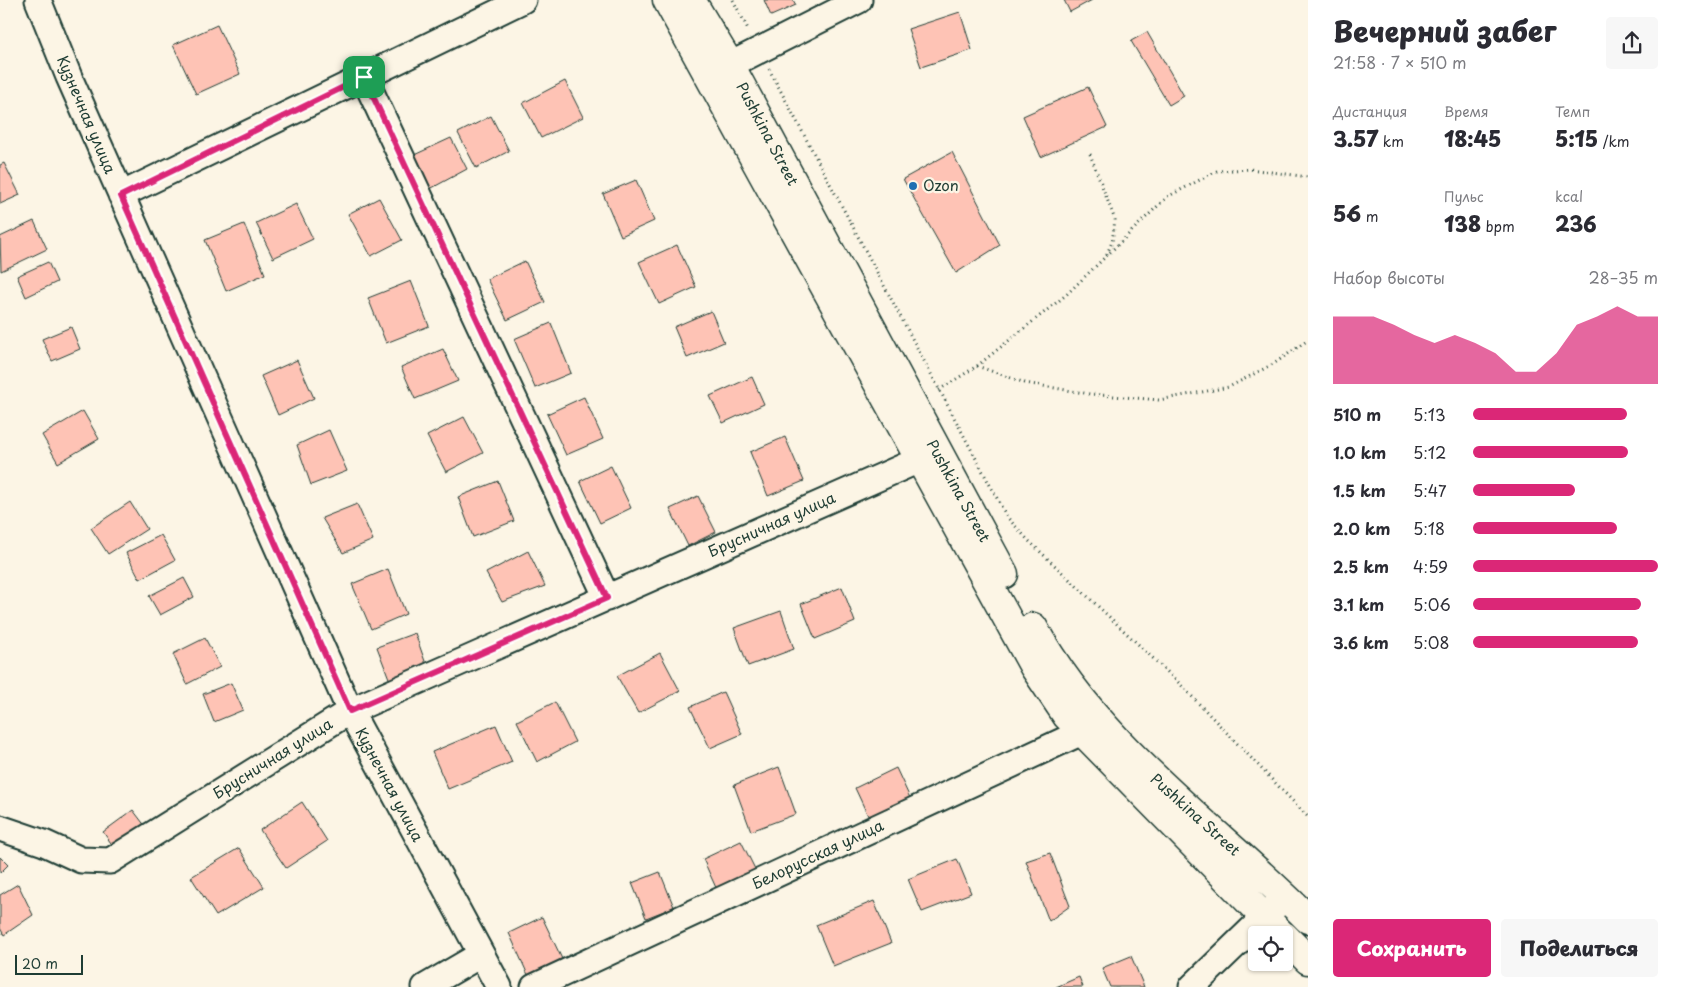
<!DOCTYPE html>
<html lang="ru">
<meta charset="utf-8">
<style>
body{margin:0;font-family:"Playpen Sans",sans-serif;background:#f7f7f7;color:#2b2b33;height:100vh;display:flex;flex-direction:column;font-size:19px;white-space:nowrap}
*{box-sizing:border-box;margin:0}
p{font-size:16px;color:#7c7c81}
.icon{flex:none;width:28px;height:28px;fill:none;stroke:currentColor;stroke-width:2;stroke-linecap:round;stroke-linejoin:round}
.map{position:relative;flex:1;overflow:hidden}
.drawer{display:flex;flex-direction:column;background:#fff;width:375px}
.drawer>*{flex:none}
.tools{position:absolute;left:1248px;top:926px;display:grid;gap:10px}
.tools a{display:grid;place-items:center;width:45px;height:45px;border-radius:5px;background:#fff;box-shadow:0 1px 4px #0004;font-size:25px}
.scale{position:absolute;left:15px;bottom:12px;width:68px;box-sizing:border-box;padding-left:5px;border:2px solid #1f3d34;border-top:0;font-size:14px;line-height:18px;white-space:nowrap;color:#1f3d34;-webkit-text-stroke:4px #fcf5e5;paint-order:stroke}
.pin{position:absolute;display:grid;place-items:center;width:42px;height:42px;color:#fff;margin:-21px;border-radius:10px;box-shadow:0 2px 8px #0006}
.round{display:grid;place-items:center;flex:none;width:52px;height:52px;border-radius:5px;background:#f7f7f7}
.headline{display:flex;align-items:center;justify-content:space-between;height:85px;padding:0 25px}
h1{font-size:28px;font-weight:800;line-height:38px}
.stats{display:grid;grid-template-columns:repeat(3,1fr);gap:8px;height:85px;padding:5px 25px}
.stats div{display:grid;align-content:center}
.stats b{font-size:21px;font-weight:800}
.stats small{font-size:14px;font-weight:400}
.stats p{font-size:14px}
.chart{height:140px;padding:10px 25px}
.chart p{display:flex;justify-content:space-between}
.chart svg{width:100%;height:90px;margin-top:5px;fill:#db2777;opacity:.7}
.primary-button{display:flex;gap:10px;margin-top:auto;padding:10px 25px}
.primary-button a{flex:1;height:58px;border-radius:5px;background:#db2777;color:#fff;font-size:20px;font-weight:800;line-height:58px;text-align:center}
.primary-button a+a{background:#f7f7f7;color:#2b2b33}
ul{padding:0 25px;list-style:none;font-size:16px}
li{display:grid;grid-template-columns:80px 60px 1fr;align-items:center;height:38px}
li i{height:12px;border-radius:6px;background:#db2777}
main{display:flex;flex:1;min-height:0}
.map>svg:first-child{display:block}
.building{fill:#fec3b5;stroke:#1f3d34}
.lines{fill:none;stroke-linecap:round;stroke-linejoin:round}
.minor-casing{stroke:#1f3d34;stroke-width:29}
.tertiary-casing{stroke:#1f3d34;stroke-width:31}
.path{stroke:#1f3d34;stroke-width:3;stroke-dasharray:1 4;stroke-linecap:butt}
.minor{stroke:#fcf5e5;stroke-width:25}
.tertiary{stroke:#fcf5e5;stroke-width:28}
.route-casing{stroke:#fff;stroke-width:10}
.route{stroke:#db2777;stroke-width:6}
.poi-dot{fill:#1f6fb2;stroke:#fcf5e5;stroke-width:2}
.labels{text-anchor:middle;stroke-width:4.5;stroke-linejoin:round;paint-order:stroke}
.street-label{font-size:15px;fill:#1f3d34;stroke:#fcf5e5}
.poi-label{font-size:15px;fill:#1f3d34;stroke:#fcf5e5;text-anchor:start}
</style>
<main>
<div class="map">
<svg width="1308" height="987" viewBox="0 0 1308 987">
<rect width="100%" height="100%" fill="#fcf5e5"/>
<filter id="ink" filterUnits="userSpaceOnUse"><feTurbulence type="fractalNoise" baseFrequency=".02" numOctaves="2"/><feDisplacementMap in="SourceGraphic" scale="10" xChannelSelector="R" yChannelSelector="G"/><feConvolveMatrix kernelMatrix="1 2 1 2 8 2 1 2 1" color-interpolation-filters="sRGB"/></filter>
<g filter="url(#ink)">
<!-- building -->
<path class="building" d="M 764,0 L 793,0 L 796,5 L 771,16 Z
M 1064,0 L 1092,0 L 1070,12 Z
M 960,12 L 972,50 L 921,67 L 908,29 Z
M 217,25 L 240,74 L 196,94 L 173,45 Z
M 1147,32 L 1184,96 L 1169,105 L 1131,41 Z
M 565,81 L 583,117 L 541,138 L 523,103 Z
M 1088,87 L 1107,127 L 1041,157 L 1023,116 Z
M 491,116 L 509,151 L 476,168 L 458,133 Z
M 451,138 L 467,169 L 430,189 L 412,156 Z
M 952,152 L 1000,245 L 956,273 L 903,179 Z
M 4,163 L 20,195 L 0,204 L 0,165 Z
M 636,180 L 654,221 L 621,236 L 603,194 Z
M 379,198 L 402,240 L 371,256 L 348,214 Z
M 296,204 L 313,239 L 273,258 L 256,223 Z
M 34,221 L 47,249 L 1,271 L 0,237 Z
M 244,224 L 265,274 L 226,291 L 205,240 Z
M 677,245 L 696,287 L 659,304 L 639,262 Z
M 525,261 L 545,302 L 507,320 L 487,279 Z
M 48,262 L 57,282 L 26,297 L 17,276 Z
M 411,281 L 429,326 L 386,343 L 368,298 Z
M 711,311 L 724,342 L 687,358 L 674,327 Z
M 551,323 L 571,373 L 535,388 L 514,339 Z
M 71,327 L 80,349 L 52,361 L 42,339 Z
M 443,349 L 458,381 L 415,399 L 401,367 Z
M 297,360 L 314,398 L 278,415 L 261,376 Z
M 752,377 L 764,404 L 723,423 L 710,396 Z
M 584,397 L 603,439 L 566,455 L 547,414 Z
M 83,411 L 99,439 L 58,463 L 42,435 Z
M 464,417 L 483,453 L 446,472 L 427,436 Z
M 329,430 L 347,471 L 311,485 L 297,445 Z
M 785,437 L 804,481 L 768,496 L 750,452 Z
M 611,466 L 631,508 L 600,523 L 580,481 Z
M 498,481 L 514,521 L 473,537 L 458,497 Z
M 698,496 L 716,532 L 688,546 L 670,509 Z
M 130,502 L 147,529 L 108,554 L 91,528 Z
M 357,504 L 373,540 L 343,553 L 322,518 Z
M 161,535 L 175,560 L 140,579 L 126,553 Z
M 528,551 L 545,586 L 502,602 L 486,573 Z
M 388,569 L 406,614 L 371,629 L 352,584 Z
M 184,578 L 194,597 L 160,615 L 149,596 Z
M 842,587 L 855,622 L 815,639 L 801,604 Z
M 781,611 L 794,649 L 748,666 L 734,628 Z
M 415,633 L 427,667 L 390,681 L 377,647 Z
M 205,638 L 220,667 L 187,684 L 173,654 Z
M 660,653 L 680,691 L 638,713 L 617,676 Z
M 231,683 L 243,710 L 214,722 L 203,694 Z
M 723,692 L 742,734 L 710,748 L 690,707 Z
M 555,702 L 575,742 L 537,762 L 517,721 Z
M 496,725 L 512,762 L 448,789 L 432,752 Z
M 779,767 L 796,814 L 751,831 L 734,785 Z
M 896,768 L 910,798 L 869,818 L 855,788 Z
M 302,802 L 327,841 L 286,868 L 260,830 Z
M 133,810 L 146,827 L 116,850 L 103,832 Z
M 741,841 L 756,871 L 717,890 L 703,859 Z
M 239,848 L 264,887 L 216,916 L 191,877 Z
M 1050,853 L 1070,906 L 1049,921 L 1026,861 Z
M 0,857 L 8,865 L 0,873 Z
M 957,859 L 971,893 L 922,912 L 908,879 Z
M 660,872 L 674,907 L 646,918 L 632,883 Z
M 18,884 L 33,915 L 4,935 L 0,928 L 0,895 Z
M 874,901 L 891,943 L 833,966 L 816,925 Z
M 542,917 L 562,959 L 528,975 L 509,933 Z
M 1131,956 L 1144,987 L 1110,987 L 1102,968 Z
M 1079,977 L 1083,987 L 1056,987 Z"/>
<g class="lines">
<defs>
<path id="minor" d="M 38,0 L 69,77 L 350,711 L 499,987
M 730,65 L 859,0
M 364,77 L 607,598
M 121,195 L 523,0
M 0,828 L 44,843 L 81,860 L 110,861 L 350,711 L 937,452
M 425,987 L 480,955
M 534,987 L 1099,724
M 1192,987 L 1285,897"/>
<path id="tertiary" d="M 667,0 L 1034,667 L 1067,716 L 1282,935
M 691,0 L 730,65 L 1004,574
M 1033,627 C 1098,746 1214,825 1308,919
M 1284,936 L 1308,960"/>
</defs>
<!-- minor casing -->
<use href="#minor" class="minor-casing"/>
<!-- tertiary casing -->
<use href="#tertiary" class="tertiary-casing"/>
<!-- path -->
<path class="path" d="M 733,0 L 749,31
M 769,69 L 1007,517 L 1029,541 L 1178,682 L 1308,817
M 1090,154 L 1115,220 L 1112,242 L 1107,254
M 977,366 L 1025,383 L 1090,394 L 1159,400 L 1229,387 L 1275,363 L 1308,340
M 939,390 L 977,366 L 1066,295 L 1167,197 L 1217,171 L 1250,169 L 1308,177"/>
<!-- minor -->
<use href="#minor" class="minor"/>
<!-- tertiary -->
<use href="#tertiary" class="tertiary"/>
</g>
</g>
<g class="lines" filter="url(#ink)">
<defs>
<path id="route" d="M 364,77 L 607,598 L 350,711 L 121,196 Z"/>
</defs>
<!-- route casing -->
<use href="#route" class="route-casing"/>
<!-- route -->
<use href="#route" class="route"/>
</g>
<!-- markers -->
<circle class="poi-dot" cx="913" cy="186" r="5"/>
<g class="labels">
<!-- street labels -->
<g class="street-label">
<text transform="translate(86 115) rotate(67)" y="5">Кузнечная улица</text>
<text transform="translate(767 134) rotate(62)" y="5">Pushkina Street</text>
<text transform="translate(958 491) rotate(61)" y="5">Pushkina Street</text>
<text transform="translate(772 525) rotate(-24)" y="5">Брусничная улица</text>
<text transform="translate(273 759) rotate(-32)" y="5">Брусничная улица</text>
<text transform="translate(389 785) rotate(62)" y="5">Кузнечная улица</text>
<text transform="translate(1195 815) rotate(42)" y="5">Pushkina Street</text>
<text transform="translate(818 855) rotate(-25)" y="5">Белорусская улица</text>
</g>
<!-- poi labels -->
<g class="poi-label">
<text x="923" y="191">Ozon</text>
</g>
</g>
</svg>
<div class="tools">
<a><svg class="icon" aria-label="locate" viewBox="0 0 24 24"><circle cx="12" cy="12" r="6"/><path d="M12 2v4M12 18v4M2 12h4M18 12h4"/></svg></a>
</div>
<div class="scale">20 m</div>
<div class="pin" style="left:364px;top:77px;background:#1e9e55"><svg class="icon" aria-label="arrive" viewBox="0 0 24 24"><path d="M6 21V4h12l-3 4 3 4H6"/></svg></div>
</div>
<section class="drawer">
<div class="headline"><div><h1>Вечерний забег</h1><p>21:58 · 7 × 510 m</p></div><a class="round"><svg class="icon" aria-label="share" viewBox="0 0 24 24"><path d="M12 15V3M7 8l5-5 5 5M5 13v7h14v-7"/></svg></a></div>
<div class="stats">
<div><p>Дистанция</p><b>3.57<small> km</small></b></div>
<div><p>Время</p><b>18:45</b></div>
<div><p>Темп</p><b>5:15<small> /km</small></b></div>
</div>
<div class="stats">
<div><b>56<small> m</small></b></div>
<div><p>Пульс</p><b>138<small> bpm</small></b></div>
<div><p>kcal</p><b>236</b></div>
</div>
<div class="chart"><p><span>Набор высоты</span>28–35 m</p>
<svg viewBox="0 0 160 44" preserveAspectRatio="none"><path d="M0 44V11L10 11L20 11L30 15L40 20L50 24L60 20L70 24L80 29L90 38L100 38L110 29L120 15L130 11L140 6L150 11L160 11V44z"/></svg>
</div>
<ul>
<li><b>510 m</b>5:13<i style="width:83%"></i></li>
<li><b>1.0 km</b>5:12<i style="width:84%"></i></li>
<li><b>1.5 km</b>5:47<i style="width:55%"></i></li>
<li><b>2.0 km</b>5:18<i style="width:78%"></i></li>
<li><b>2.5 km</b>4:59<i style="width:100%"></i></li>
<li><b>3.1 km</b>5:06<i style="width:91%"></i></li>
<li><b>3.6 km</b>5:08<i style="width:89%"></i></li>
</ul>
<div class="primary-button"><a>Сохранить</a><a>Поделиться</a></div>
</section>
</main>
